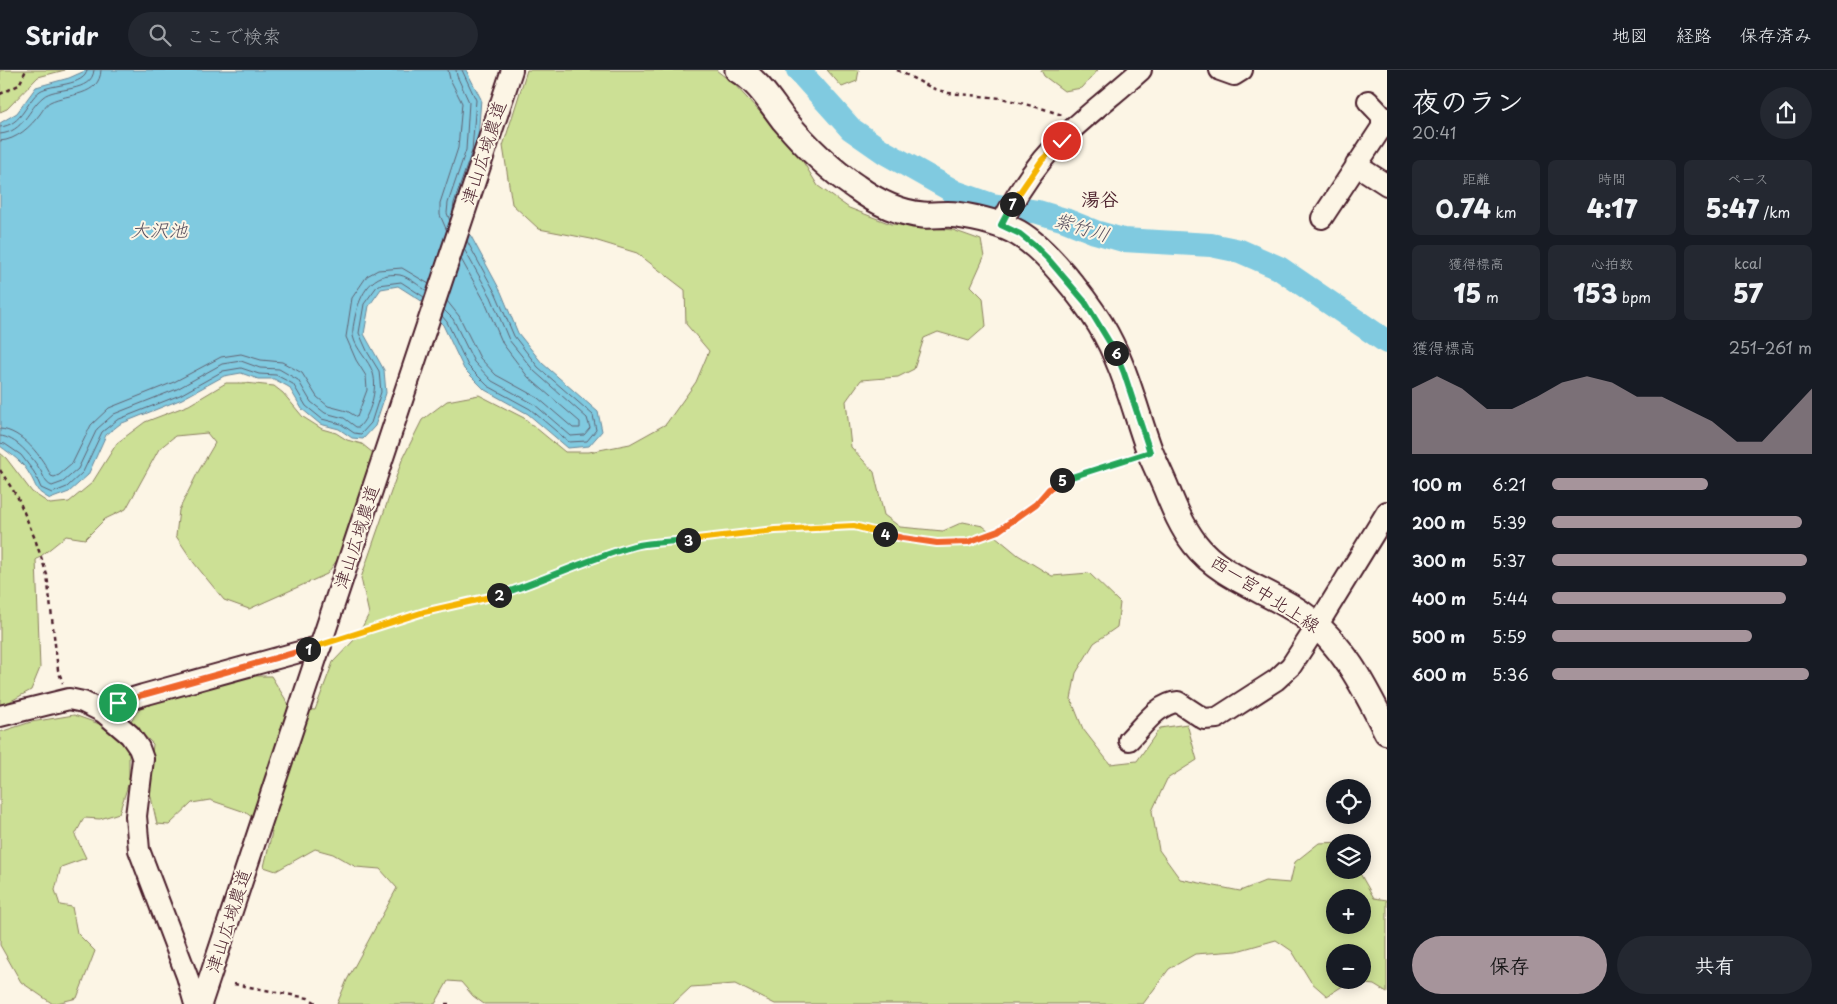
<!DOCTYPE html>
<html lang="ja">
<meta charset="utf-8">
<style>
body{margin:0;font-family:"Playpen Sans","Klee One",sans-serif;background:#242831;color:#f1f3f6;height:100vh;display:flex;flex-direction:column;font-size:19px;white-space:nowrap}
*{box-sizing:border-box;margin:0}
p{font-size:16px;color:#9ea1a6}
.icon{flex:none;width:28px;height:28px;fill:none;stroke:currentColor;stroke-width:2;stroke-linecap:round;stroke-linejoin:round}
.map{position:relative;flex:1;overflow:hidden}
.sheet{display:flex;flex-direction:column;background:#171b24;width:450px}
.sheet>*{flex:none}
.controls{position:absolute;left:1326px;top:709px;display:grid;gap:10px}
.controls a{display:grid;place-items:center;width:45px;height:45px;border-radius:50%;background:#171b24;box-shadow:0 2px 12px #0003;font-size:25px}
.pin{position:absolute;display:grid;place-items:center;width:42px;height:42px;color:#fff;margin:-21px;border:2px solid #fff;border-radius:50%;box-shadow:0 1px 5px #0007}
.km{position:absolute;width:25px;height:25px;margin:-12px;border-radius:50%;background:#222;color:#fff;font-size:14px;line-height:25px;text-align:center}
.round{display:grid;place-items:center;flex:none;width:52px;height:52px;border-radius:26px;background:#242831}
.headline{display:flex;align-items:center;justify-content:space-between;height:85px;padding:0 25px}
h1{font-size:28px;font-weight:800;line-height:38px}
.stats{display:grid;grid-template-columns:repeat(3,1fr);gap:8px;height:85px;padding:5px 25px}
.stats div{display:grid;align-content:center;border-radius:8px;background:#242831;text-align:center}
.stats b{font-size:25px;font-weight:800}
.stats small{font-size:14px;font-weight:400}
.stats p{font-size:14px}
.chart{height:140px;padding:10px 25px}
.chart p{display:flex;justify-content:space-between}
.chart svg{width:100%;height:90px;margin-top:5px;fill:#a6949b;opacity:.7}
.action{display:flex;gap:10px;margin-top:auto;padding:10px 25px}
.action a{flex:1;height:58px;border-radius:30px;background:#a6949b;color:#111;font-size:20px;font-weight:800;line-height:58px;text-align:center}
.action a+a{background:#242831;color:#f1f3f6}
ul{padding:0 25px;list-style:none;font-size:16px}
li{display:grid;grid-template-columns:80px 60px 1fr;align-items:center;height:38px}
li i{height:12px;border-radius:6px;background:#a6949b}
header{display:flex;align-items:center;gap:30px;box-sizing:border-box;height:70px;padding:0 25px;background:#171b24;border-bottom:1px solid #363941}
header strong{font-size:24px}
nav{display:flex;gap:28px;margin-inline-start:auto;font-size:18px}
.search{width:350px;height:45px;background:#242831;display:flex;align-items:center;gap:12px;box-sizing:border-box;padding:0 18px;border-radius:28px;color:#9ea1a6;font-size:19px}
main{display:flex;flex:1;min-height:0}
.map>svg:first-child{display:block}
.green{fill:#cce095;stroke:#8b8060;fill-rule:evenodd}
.water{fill:#80cae0;stroke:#6a8698}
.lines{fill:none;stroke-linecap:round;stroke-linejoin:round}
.shore{stroke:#606373;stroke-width:1}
.river{stroke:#80cae0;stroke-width:24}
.minor-casing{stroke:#4a1f2b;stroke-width:24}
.major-casing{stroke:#4a1f2b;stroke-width:29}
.path{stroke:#4a1f2b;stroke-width:2.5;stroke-dasharray:4 4;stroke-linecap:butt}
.minor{stroke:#fcf5e5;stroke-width:20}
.major{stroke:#fcf5e5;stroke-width:25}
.split-1-casing{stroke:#fff;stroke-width:10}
.split-2-casing{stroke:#fff;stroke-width:10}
.split-3-casing{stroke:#fff;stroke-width:10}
.split-4-casing{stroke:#fff;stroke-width:10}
.split-5-casing{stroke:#fff;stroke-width:10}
.split-6-casing{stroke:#fff;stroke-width:10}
.split-7-casing{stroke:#fff;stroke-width:10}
.split-8-casing{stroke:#fff;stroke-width:10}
.split-1{stroke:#f0652b;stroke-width:6}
.split-2{stroke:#f5b400;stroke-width:6}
.split-3{stroke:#22a559;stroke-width:6}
.split-4{stroke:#f5b400;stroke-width:6}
.split-5{stroke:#f0652b;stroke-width:6}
.split-6{stroke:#22a559;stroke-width:6}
.split-7{stroke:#22a559;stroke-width:6}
.split-8{stroke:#f5b400;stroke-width:6}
.labels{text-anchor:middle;stroke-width:4;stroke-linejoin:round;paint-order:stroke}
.street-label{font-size:18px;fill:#4a1f2b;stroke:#fcf5e5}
.neighbourhood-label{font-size:19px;font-weight:bold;fill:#4a1f2b;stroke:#fcf5e5}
.water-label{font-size:19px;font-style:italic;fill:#5a5261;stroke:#fcf5e5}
</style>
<header>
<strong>Stridr</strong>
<div class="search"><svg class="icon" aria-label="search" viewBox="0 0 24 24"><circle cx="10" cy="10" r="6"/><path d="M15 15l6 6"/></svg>ここで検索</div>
<nav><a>地図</a><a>経路</a><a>保存済み</a></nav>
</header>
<main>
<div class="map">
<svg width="1387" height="934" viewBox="0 0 1387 934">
<rect width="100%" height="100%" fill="#fcf5e5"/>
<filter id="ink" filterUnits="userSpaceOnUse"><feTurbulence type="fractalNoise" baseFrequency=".02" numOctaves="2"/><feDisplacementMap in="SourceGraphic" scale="10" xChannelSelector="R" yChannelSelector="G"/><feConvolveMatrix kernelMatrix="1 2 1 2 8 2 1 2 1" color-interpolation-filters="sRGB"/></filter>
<g filter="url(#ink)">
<!-- green -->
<path class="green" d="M 0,0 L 65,0 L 38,7 L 7,39 L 0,42 Z
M 527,0 L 716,0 L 734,14 L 797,82 L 818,116 L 849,138 L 891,154 L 953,160 L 981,170 L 984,187 L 971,216 L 983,228 L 986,256 L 969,271 L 938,262 L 924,268 L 914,299 L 898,307 L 861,310 L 846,331 L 851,377 L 874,402 L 884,445 L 900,457 L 943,461 L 963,452 L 983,456 L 1018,485 L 1052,506 L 1089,503 L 1120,533 L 1117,557 L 1094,573 L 1076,603 L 1071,629 L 1083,659 L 1110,694 L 1137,691 L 1160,658 L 1187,654 L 1197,690 L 1167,709 L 1152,741 L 1159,780 L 1180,809 L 1240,821 L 1265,811 L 1290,813 L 1295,792 L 1319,773 L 1343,772 L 1335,772 L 1335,800 L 1358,800 L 1374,828 L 1387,830 L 1387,923 L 1374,915 L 1349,912 L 1327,926 L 1311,912 L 1292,881 L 1276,870 L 1237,881 L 1195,884 L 1169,899 L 1143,934 L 775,934 L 735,914 L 691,917 L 673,934 L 484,934 L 473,926 L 461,912 L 448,911 L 435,934 L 337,934 L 347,910 L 397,818 L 380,799 L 356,797 L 333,784 L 315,779 L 276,801 L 264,797 L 272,762 L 245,742 L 210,730 L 192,733 L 169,755 L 157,754 L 149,718 L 153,674 L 130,652 L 142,635 L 246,606 L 271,606 L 291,638 L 315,640 L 333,592 L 357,567 L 369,544 L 361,508 L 402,390 L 422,350 L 447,331 L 479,325 L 524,348 L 565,382 L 589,382 L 630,374 L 666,354 L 696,312 L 709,281 L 686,254 L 685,220 L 637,183 L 591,169 L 539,159 L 512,134 L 503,76 ZM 1335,828 L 1362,828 L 1362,855 L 1335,855 ZM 1335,882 L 1362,882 L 1362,910 L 1335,910 Z
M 827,0 L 859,0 L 857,11 L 842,17 Z
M 1041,0 L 1098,0 L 1082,18 L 1064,21 L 1044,6 Z
M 226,313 L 245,313 L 274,316 L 283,323 L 303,347 L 322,359 L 336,363 L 347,370 L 362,374 L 373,383 L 340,486 L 327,504 L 249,539 L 224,530 L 194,493 L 176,466 L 179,440 L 198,402 L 215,373 L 207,363 L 175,366 L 159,379 L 126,439 L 105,449 L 85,469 L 66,466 L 36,490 L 40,598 L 31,620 L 0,637 L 0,383 L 6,388 L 32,422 L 50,434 L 69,432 L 92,413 L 117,373 L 145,352 L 189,335 Z
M 74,645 L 108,657 L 129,682 L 129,712 L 119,743 L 100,749 L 84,748 L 75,765 L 86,788 L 61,797 L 55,820 L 60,835 L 72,837 L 77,863 L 95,881 L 77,928 L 53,934 L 21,912 L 0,875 L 0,662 L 31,652 Z"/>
<!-- water -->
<path class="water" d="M 87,0 L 466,0 L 481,29 L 477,81 L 458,142 L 501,222 L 518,263 L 542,293 L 598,342 L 602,361 L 589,376 L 568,378 L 528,344 L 485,320 L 464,299 L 443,255 L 420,230 L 398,216 L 381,219 L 369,236 L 364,264 L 384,300 L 386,323 L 375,356 L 363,369 L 352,368 L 339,359 L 320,354 L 302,339 L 289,317 L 274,309 L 258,309 L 241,303 L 224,306 L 182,329 L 120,354 L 106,365 L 88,405 L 69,422 L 50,429 C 33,419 39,420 30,405 C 23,392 12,385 0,376 L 0,53 L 17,43 L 36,17 L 69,8 Z"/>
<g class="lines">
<!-- shore -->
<path class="shore" d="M 0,57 C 23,55 26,31 40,21 C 50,14 86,16 87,0
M 0,64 C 24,62 28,39 43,27 C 55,16 92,24 94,0
M 0,71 C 17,70 31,56 40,44 C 43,40 46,34 50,32 C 68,23 100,27 101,0
M 453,140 L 454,133 L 472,81 L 476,30 L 462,0
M 450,151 L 447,143 L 448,133 L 466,80 L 469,32 L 457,6 L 456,0
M 447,161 L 440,145 L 440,133 L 458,78 L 462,33 L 450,9 L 448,0
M 447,231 L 459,246 L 480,288 L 496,305 L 538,328 L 573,358 L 580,358 L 580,352 L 528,307 L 503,274 L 484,230 L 461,189
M 444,240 L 453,249 L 474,292 L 492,311 L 534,334 L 571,366 L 584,365 L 590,358 L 587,348 L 534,301 L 509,270 L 491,227 L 464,179
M 442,246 L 447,252 L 468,296 L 488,316 L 530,339 L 569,372 L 587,371 L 596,360 L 593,345 L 538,297 L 514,266 L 496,224 L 467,171
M 0,359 C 22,360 43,388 51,406 L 54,407 L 59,405 L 72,394 L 91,355 L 109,338 L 174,312 L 221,287 L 241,284 L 261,290 L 282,292 L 302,303 L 317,327 L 328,336 L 347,341 L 357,347 L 367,320 L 366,306 L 356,290 L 346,267 L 352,228 L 367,206 L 378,200 L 402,198 L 429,214
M 0,366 C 16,367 31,386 39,398 C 44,405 44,413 52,416 L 63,412 L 78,399 L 97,359 L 114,344 L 177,319 L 222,294 L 241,291 L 260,298 L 279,299 L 298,310 L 311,332 L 325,343 L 344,348 L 356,357 L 359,357 C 370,346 378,319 373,303 C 369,290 356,280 353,266 C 352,260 354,253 355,247 C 360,224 372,201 400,205 C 409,207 419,216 427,221
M 0,373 L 5,374 L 21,385 L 34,402 L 41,418 L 52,423 L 67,417 L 83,402 L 102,362 L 117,350 L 180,325 L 223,301 L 241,298 L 259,304 L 276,305 L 293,314 L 306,336 L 322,349 L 341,354 L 354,363 L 361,364 L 371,353 L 381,322 L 379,301 L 368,283 L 359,263 L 364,234 L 378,215 L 401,212 L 424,227"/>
<!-- river -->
<path class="river" d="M 798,0 L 851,59 L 884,82 L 955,122 L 992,135 L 1038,142 L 1065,150 L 1095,162 L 1123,170 L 1211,175 L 1240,181 L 1279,198 L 1387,272"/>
<defs>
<path id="minor" d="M 1220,0 L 1234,5 L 1242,0
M 1356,95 L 1387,115
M 1322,148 L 1382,57 L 1382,46 L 1368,31
M 1001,155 C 1012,132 1026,110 1042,90 C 1068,59 1110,28 1141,0
M 103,642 L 117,633 L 143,625 L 321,576
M 0,646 L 69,629 L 83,632 L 103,642 L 130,665 L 139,678 L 143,689 L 136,746 L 139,780 L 187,906 L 195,934
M 1129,670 C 1142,657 1158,633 1178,632 L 1204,649 L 1217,648 L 1276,610 L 1291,596 L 1317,556 L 1387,442
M 201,934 L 512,0"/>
<path id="major" d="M 738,0 C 759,12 770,32 784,50 C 805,75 829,99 856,117 C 875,131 899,143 923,145 C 935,146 946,143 957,145 C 978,148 1000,153 1018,163 C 1046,179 1083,227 1100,254 C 1125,295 1134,338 1150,382 C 1155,394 1161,406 1166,418 C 1174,438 1182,457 1195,474 C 1221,508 1268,520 1302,544 C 1343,573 1365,618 1387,662"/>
</defs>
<!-- minor casing -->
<use href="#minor" class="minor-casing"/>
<!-- major casing -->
<use href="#major" class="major-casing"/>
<!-- path -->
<path class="path" d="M 897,0 L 932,18 L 948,23 L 1001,28 L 1044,39 L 1065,46
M 0,24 L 19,15 L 26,0
M 0,400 L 18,428 L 35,469 L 47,505 L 58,600 L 63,613
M 339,570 L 424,542 L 499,525 L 542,510 L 596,488 L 637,476 L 775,460 L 854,456 L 903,468 L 937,473 L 968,472 L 998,461 L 1037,434 L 1049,419 L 1061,411 L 1134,387
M 234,914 L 308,928 L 318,934
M 445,934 L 449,934"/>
<!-- minor -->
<use href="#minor" class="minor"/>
<!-- major -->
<use href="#major" class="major"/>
</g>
</g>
<g class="lines" filter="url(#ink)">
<defs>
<path id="split-1" d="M 118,633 L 143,625 L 308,579"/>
<path id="split-2" d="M 308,579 L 424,542 L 499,525"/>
<path id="split-3" d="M 499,525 C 544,510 588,489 634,476 C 651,472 670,472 688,470"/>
<path id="split-4" d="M 688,470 L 775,460 L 854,456 L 885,464"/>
<path id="split-5" d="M 885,464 L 903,468 L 937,473 L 968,472 L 998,461 L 1036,434 L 1049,419 L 1062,410"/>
<path id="split-6" d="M 1062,410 L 1150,382 L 1124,303 L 1116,283"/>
<path id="split-7" d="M 1012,134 L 1001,155 L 1020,164 L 1036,177 L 1049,190 L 1085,232 L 1116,283"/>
<path id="split-8" d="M 1012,134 L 1042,90 L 1062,71"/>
</defs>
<!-- split-1 casing -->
<use href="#split-1" class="split-1-casing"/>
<!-- split-2 casing -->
<use href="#split-2" class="split-2-casing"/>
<!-- split-3 casing -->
<use href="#split-3" class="split-3-casing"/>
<!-- split-4 casing -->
<use href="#split-4" class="split-4-casing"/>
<!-- split-5 casing -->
<use href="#split-5" class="split-5-casing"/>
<!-- split-6 casing -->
<use href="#split-6" class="split-6-casing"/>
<!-- split-7 casing -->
<use href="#split-7" class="split-7-casing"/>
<!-- split-8 casing -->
<use href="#split-8" class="split-8-casing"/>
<!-- split-1 -->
<use href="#split-1" class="split-1"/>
<!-- split-2 -->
<use href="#split-2" class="split-2"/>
<!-- split-3 -->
<use href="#split-3" class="split-3"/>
<!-- split-4 -->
<use href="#split-4" class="split-4"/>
<!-- split-5 -->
<use href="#split-5" class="split-5"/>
<!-- split-6 -->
<use href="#split-6" class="split-6"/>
<!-- split-7 -->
<use href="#split-7" class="split-7"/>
<!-- split-8 -->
<use href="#split-8" class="split-8"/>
</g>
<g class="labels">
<!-- street labels -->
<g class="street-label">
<text transform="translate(484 83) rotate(-72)" y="6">津山広域農道</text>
<text transform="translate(357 467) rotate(-72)" y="6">津山広域農道</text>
<text transform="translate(1265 524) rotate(33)" y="6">西一宮中北上線</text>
<text transform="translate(229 851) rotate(-72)" y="6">津山広域農道</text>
</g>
<!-- neighbourhood labels -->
<g class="neighbourhood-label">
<text x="1100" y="136">湯谷</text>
</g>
<!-- water labels -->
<g class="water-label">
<text transform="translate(1082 157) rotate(17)" y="7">紫竹川</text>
<text x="159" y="167">大沢池</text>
</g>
</g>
</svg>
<div class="controls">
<a><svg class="icon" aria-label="locate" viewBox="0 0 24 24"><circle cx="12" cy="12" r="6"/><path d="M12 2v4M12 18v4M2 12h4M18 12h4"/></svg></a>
<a><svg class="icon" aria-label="layers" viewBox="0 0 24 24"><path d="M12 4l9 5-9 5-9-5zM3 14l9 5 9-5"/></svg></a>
<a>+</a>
<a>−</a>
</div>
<div class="pin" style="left:118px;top:633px;background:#1e9e55"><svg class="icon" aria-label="arrive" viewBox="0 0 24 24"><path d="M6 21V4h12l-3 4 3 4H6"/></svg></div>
<div class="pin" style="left:1062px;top:71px;background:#d93025"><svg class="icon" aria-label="check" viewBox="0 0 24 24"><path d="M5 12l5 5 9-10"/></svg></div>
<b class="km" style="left:308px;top:579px">1</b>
<b class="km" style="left:499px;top:525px">2</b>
<b class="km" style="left:688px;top:470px">3</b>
<b class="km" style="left:885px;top:464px">4</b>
<b class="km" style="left:1062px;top:410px">5</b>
<b class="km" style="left:1116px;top:283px">6</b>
<b class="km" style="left:1012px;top:134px">7</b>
</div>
<section class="sheet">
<div class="headline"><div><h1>夜のラン</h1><p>20:41</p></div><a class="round"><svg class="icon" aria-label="share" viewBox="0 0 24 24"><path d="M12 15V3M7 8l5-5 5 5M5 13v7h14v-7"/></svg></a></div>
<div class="stats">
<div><p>距離</p><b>0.74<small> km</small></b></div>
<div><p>時間</p><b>4:17</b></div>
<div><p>ペース</p><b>5:47<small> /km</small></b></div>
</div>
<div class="stats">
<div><p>獲得標高</p><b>15<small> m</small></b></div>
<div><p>心拍数</p><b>153<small> bpm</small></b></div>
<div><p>kcal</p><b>57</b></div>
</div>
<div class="chart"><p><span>獲得標高</span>251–261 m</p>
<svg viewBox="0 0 160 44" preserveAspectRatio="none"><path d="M0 44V12L10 6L20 12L30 22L40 22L50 16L60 9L70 6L80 9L90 16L100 16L110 22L120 28L130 38L140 38L150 25L160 12V44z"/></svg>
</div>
<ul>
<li><b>100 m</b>6:21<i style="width:60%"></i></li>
<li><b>200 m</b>5:39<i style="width:96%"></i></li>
<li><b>300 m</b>5:37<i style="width:98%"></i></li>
<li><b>400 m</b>5:44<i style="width:90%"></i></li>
<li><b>500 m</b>5:59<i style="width:77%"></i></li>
<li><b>600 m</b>5:36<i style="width:99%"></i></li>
</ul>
<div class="action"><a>保存</a><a>共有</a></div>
</section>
</main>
